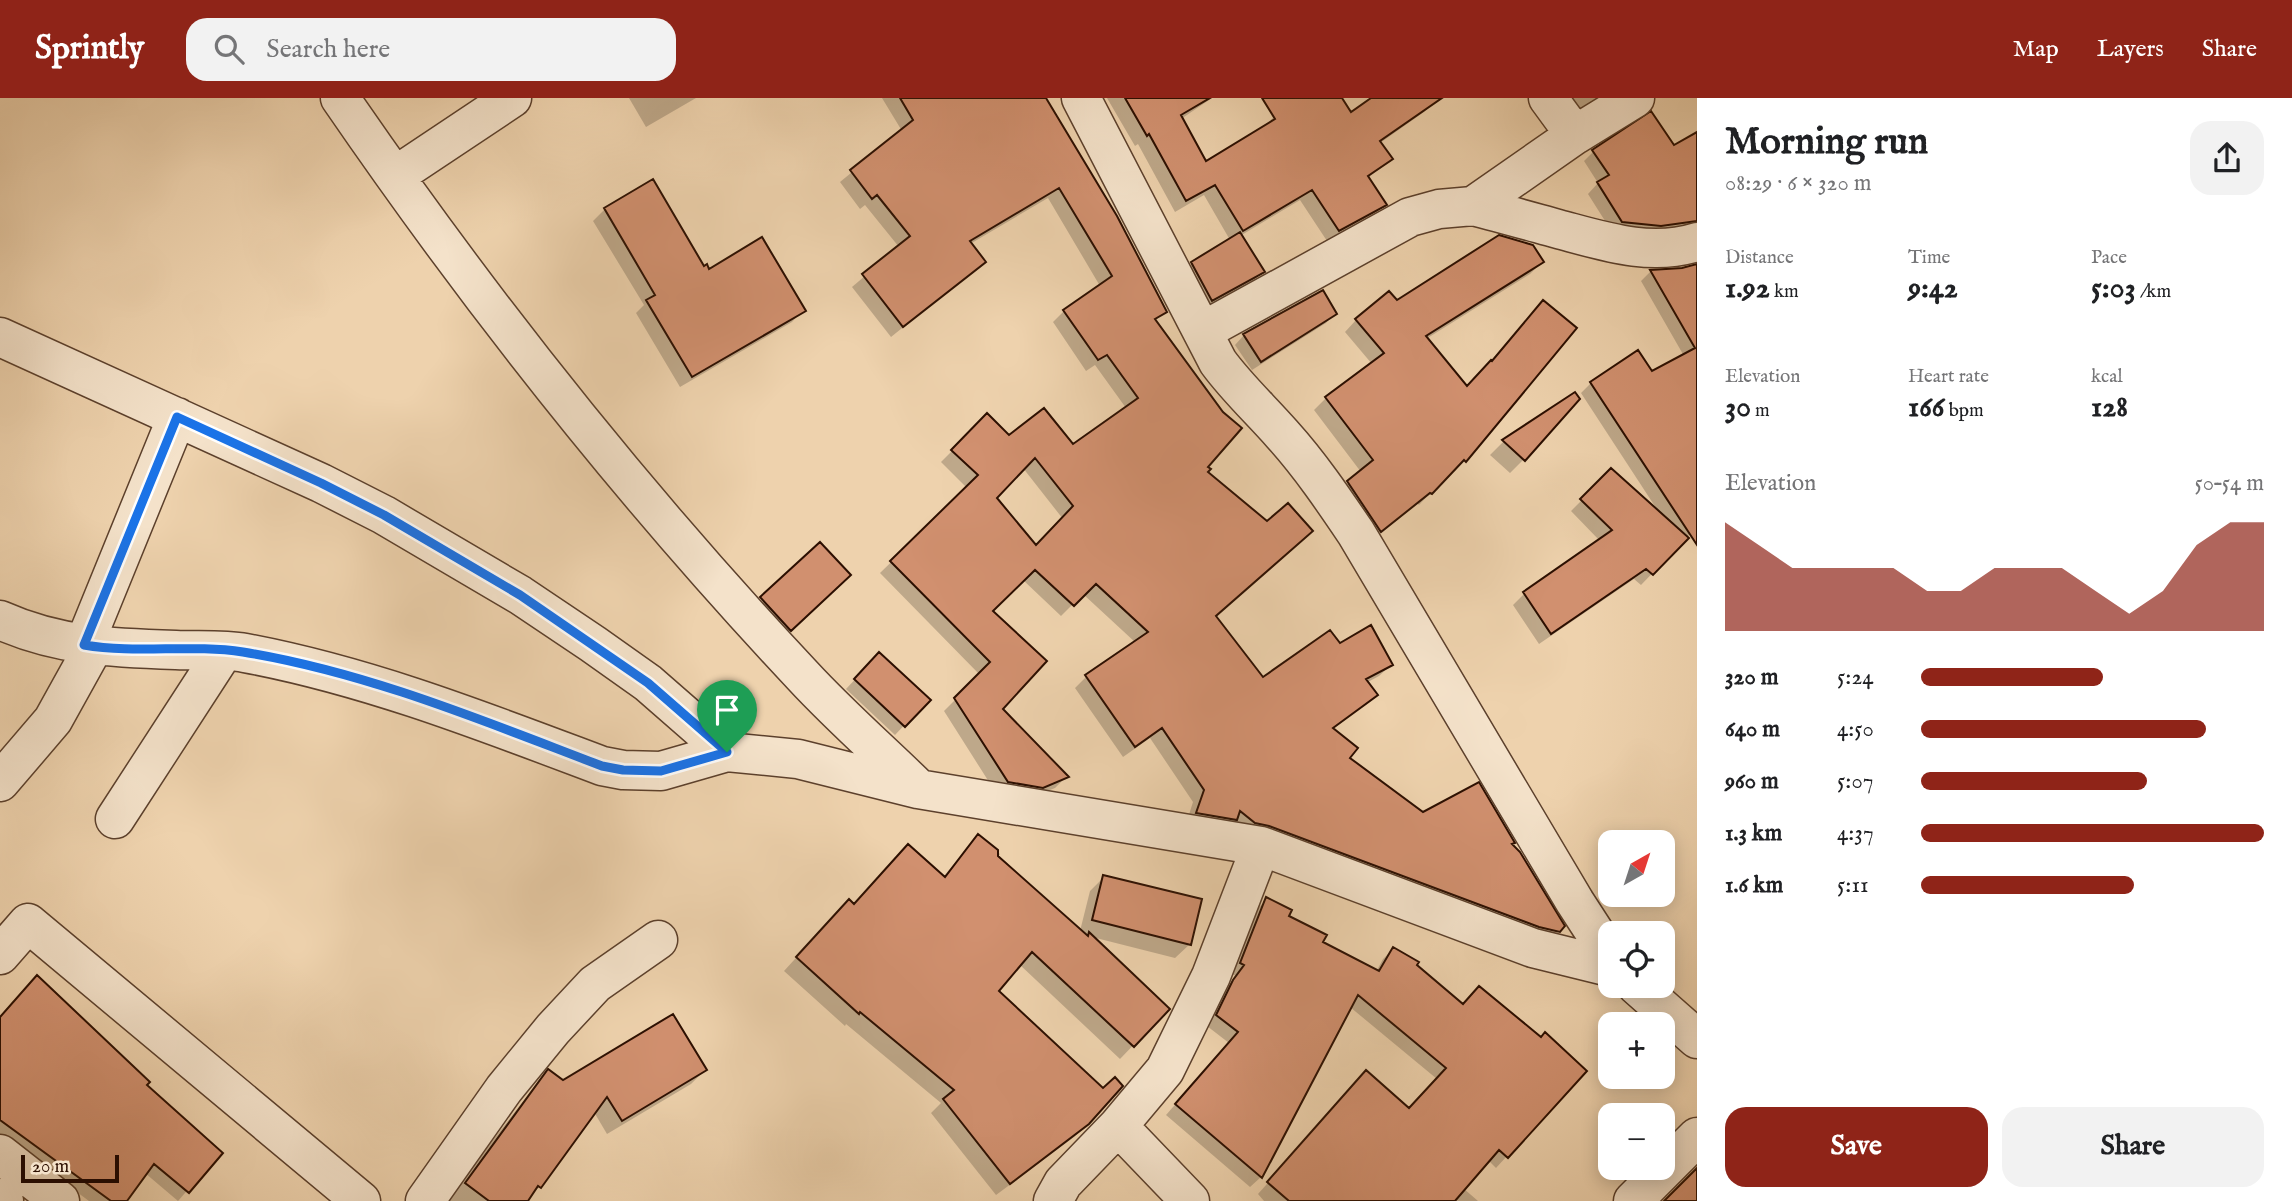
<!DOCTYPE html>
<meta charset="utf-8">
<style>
body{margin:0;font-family:"IM FELL English",serif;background:#f2f2f2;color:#202124;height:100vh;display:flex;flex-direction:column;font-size:26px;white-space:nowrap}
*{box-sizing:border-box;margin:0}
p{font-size:23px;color:#757577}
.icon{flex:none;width:38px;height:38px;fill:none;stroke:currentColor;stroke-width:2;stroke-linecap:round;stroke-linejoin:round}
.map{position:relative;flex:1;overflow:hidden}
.sheet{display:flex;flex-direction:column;background:#fff;width:595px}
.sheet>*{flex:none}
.needle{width:46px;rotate:39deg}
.tools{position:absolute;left:1598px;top:732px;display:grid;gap:14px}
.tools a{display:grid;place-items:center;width:77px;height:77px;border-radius:14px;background:#fff;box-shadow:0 4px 18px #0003;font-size:35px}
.scale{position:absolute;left:21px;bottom:18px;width:98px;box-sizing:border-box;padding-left:7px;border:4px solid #2c0f01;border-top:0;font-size:19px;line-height:24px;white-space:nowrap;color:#2c0f01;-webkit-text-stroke:5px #f4e2ca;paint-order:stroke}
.pin{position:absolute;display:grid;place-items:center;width:60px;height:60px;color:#fff;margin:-72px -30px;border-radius:50% 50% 50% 0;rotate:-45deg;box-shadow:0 0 7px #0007}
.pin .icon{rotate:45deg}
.round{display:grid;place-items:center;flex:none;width:74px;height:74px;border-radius:21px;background:#f2f2f2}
.summary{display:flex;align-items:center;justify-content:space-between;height:119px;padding:0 28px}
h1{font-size:38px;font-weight:700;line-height:52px}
.stats{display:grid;grid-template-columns:repeat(3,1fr);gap:10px;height:119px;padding:7px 28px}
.stats div{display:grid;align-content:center}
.stats b{font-size:30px;font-weight:700}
.stats small{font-size:19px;font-weight:400}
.stats p{font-size:19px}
.chart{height:196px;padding:14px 28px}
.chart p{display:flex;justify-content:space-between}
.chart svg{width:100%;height:126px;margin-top:7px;fill:#8f2418;opacity:.7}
.action{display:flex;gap:14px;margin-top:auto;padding:14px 28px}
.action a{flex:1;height:80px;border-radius:21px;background:#8f2418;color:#fff;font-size:28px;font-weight:700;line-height:80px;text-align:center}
.action a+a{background:#f2f2f2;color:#202124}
ul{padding:0 28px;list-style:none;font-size:23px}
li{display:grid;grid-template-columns:112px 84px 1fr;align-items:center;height:52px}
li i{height:18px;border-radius:9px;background:#8f2418}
header{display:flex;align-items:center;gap:42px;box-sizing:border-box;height:98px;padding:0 35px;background:#8f2418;color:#fff}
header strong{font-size:33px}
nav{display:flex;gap:38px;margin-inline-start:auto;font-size:24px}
.search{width:490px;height:63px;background:#f2f2f2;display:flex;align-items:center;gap:18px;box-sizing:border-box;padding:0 24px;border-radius:21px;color:#757577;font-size:26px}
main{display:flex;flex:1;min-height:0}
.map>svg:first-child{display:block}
.shadow{fill:#0003;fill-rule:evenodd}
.building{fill:#d1906f;stroke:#2c0f01;stroke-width:2;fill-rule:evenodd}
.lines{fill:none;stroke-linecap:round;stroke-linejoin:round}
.minor-casing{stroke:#5c402c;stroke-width:41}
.minor{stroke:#f4e2ca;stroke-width:38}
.route-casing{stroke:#fff;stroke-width:14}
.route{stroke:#1a73e8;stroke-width:9}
</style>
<header>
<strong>Sprintly</strong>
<div class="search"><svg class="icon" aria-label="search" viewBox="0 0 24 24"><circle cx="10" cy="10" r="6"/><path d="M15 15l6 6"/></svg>Search here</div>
<nav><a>Map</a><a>Layers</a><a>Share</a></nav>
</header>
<main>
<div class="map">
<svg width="1697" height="1103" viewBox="0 0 1697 1103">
<rect width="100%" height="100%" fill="#eed2ad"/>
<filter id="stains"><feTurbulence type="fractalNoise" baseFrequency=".00286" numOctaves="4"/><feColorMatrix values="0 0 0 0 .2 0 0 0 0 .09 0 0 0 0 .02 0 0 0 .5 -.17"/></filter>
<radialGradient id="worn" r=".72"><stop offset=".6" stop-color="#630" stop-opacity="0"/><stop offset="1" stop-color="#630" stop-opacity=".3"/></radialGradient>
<!-- shadow -->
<path class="shadow" d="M 629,0 L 696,0 L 646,29 Z
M 882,0 L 1044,0 L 1165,213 L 1155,223 L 1206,369 L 1215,518 L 1262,582 L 1339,547 L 1391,567 L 1379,578 L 1366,585 L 1375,597 L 1332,632 L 1348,660 L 1422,716 L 1510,747 L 1559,833 L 1547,845 L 1186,726 L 1193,704 L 1150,640 L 1123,659 L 1075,590 L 1086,579 L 1136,545 L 1083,496 L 1061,518 L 1023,482 L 991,513 L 1001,611 L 1066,679 L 1055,690 L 1030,700 L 996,695 L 944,613 L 980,577 L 880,475 L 967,390 L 941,364 L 987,318 L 1009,340 L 1073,348 L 1126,310 L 1095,267 L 1086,273 L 1053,224 L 1064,213 L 1100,188 L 1048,100 L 970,146 L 984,164 L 891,239 L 852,189 L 899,149 L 865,107 L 860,111 L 840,84 L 902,33 ZM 1023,370 L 1063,421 L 1036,450 L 994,400 Z
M 1107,0 L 1212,0 L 1181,21 L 1206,65 L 1261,31 L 1274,19 L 1303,0 L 1340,0 L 1350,17 L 1374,0 L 1433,0 L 1435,3 L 1424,14 L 1380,45 L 1391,61 L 1368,80 L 1384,107 L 1373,118 L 1327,143 L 1300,102 L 1240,138 L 1263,174 L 1253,183 L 1202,211 L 1183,175 L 1192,166 L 1230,142 L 1204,97 L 1175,114 L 1138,46 L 1135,48 Z
M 1556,0 L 1600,0 L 1569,18 Z
M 1697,36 L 1697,132 L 1612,134 L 1588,96 L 1598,85 L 1584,63 L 1594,53 L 1674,49 Z
M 652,84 L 704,170 L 803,212 L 792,224 L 680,289 L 636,215 L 644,207 L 593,123 L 605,111 Z
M 1542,164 L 1530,176 L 1426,241 L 1467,290 L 1543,204 L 1465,362 L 1454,374 L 1452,372 L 1419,407 L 1417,405 L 1368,444 L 1336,396 L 1361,374 L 1314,312 L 1326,300 L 1372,266 L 1345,234 L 1356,222 L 1396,204 Z
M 1697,168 L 1697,429 L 1641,487 L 1634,481 L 1539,546 L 1513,507 L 1524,496 L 1600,443 L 1571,413 L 1611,373 L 1658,413 L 1581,295 L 1591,285 L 1651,275 L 1684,258 L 1641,183 L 1651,173 L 1682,172 Z
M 1335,215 L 1326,225 L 1252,272 L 1235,247 L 1244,237 Z
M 1504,343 L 1524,361 L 1510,375 L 1490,357 Z
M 839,486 L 781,541 L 753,510 L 762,501 Z
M 879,556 L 928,602 L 895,637 L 846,591 Z
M 978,738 L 1000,756 L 997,760 L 1080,833 L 1090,793 L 1104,779 L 1190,846 L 1175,860 L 1092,839 L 1168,911 L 1120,961 L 1019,866 L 996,893 L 1088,1025 L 1074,1039 L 996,1097 L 931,1015 L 941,1005 L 846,926 L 845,928 L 784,873 L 836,816 L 854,808 L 943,779 Z
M 1266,802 L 1321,845 L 1376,874 L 1383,861 L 1393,851 L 1462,908 L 1541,941 L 1585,973 L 1496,1070 L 1488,1062 L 1463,1090 L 1478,1103 L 1264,1103 L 1258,1096 L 1356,985 L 1408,1012 L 1437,981 L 1350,909 L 1261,1079 L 1250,1089 L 1166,1017 L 1229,945 L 1207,928 L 1223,894 L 1236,878 L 1230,875 L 1256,812 Z
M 0,920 L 144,987 L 220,1055 L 178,1103 L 145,1075 L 125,1103 L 89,1103 L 0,1037 Z
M 705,972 L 691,986 L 607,1036 L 594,1014 L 539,1089 L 526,1103 L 449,1103 L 490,1046 L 535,988 L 548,974 L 563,984 Z"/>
<!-- building -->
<path class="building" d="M 900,0 L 1046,0 L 1117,118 L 1167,214 L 1155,221 L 1223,314 L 1242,330 L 1208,369 L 1211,371 L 1208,374 L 1267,423 L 1288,405 L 1313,433 L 1216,518 L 1263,579 L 1330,532 L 1340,545 L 1371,527 L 1393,567 L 1366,581 L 1378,597 L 1333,630 L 1358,650 L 1350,660 L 1423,714 L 1479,684 L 1515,745 L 1512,746 L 1520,754 L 1565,828 L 1560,834 L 1539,829 L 1269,728 L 1255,725 L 1240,713 L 1237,722 L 1196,715 L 1204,692 L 1162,630 L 1135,649 L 1085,577 L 1148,534 L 1096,486 L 1074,508 L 1035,472 L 993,513 L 1047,563 L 1003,611 L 1069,679 L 1043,690 L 1008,684 L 954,600 L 990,564 L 890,463 L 978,377 L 951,352 L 987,315 L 1009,337 L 1044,310 L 1073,346 L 1138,300 L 1107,257 L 1098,262 L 1063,212 L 1112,178 L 1059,90 L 970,143 L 986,164 L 903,229 L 862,176 L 910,138 L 877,97 L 872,101 L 850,72 L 913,22 ZM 1035,360 L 1073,408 L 1036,447 L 997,400 Z
M 1125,0 L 1210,0 L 1181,17 L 1206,63 L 1275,21 L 1262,0 L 1342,0 L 1351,14 L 1371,0 L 1442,0 L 1380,43 L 1393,61 L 1368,78 L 1387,107 L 1339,133 L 1312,92 L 1243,133 L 1215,87 L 1186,103 L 1149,36 L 1147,38 Z
M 1651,13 L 1674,47 L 1697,34 L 1697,123 L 1661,128 L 1622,124 L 1597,84 L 1609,77 L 1592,52 Z
M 653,81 L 704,168 L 707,166 L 709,171 L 762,139 L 806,213 L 692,279 L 646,202 L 655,197 L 604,110 Z
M 1240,134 L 1265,174 L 1212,203 L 1191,164 Z
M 1499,137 L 1533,147 L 1544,164 L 1426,238 L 1467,288 L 1491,262 L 1492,263 L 1543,202 L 1577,230 L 1466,364 L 1464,362 L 1432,396 L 1430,395 L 1381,434 L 1347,383 L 1373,362 L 1325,299 L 1384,255 L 1355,221 L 1389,193 L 1397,202 Z
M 1697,166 L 1697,447 L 1590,284 L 1638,252 L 1652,273 L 1695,250 L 1650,172 L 1682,170 Z
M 1323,192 L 1337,216 L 1261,264 L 1243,236 Z
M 1575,294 L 1580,301 L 1525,363 L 1502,342 Z
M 1611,370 L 1689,440 L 1653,477 L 1646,471 L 1551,536 L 1523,494 L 1612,432 L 1580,401 Z
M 820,444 L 851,477 L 791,533 L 760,499 Z
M 879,554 L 931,602 L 905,629 L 854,581 Z
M 978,736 L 998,752 L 998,758 L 1088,838 L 1089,834 L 1170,911 L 1134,949 L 1032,854 L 999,893 L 1103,990 L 1115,979 L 1123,988 L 1089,1026 L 1010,1086 L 943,1001 L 954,992 L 860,914 L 859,916 L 796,859 L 849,801 L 854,806 L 908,746 L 945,779 Z
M 1103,777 L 1202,801 L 1191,847 L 1092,822 Z
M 1266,799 L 1292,812 L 1289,818 L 1327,837 L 1323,844 L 1379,873 L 1393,849 L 1419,864 L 1417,867 L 1463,906 L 1479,888 L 1541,939 L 1545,934 L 1587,973 L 1508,1060 L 1499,1052 L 1455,1103 L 1289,1103 L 1267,1084 L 1366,972 L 1409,1010 L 1446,970 L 1358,897 L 1262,1080 L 1175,1006 L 1238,934 L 1216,917 L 1233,882 L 1244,867 L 1240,865 Z
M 37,877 L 150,984 L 147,987 L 223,1055 L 189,1095 L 154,1066 L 127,1103 L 111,1103 L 0,1022 L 0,919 Z
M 673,916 L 707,972 L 622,1023 L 607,999 L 541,1090 L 538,1088 L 528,1103 L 489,1103 L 465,1085 L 548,971 L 563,982 Z
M 1697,1070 L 1697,1103 L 1664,1103 Z"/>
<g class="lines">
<defs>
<path id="minor" d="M 340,0 C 480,204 634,398 803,578 C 839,617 879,652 917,689
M 1081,0 L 1218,264 C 1237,290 1261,312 1282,336 C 1310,367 1333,401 1356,435 L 1575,804 L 1610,858
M 1548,0 L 1575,37
M 395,78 L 512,0
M 1473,108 C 1501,115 1529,123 1558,131 C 1603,143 1650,159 1697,144
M 1203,233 L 1410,119 L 1439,111 L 1473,108 L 1575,37 L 1635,0
M 0,239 L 321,385 L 384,417 L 520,497 L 593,546 L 648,585 L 727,654
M 0,522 C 58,548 113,550 176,552 C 198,553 223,551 245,555 C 368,578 485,624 602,668 L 623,672 L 661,673 L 727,654 L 798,661 L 918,691 L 1261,748 L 1533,850 L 1610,869
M 84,547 L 177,319
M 0,684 L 53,622 L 94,548
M 115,721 L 224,553
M 0,857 L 28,825 L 361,1103
M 1636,887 L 1697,941
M 1118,1028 L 1190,1103
M 0,1056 L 60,1103
M 0,1100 L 4,1103
M 425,1103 L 504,991 L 553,931 L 595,886 L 658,842
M 1053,1103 L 1063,1085 L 1118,1028 L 1165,972 L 1211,878 L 1261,748
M 1633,1103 L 1697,1039"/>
</defs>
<!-- minor casing -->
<use href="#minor" class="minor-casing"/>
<!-- minor -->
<use href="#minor" class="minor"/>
</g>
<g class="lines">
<defs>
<path id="route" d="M 177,319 L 321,385 L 384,417 L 520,497 L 648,585 L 727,654 L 661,673 L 623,672 L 602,668 C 486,624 367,574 243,554 C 191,546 136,556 84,547 Z"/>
</defs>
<!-- route casing -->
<use href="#route" class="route-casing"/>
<!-- route -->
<use href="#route" class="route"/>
</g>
<rect width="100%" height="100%" filter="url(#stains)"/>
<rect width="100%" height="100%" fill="url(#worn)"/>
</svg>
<div class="tools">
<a><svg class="needle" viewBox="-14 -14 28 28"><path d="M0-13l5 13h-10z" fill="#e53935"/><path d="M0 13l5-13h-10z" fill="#757577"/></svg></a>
<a><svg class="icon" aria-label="locate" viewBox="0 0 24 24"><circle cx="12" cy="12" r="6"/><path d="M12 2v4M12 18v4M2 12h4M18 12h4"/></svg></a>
<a>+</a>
<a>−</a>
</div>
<div class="scale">20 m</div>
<div class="pin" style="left:727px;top:654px;background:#1e9e55"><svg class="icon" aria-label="arrive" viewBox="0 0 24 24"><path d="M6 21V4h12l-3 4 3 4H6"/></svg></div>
</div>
<section class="sheet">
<div class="summary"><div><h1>Morning run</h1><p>08:29 · 6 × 320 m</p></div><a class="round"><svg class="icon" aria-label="share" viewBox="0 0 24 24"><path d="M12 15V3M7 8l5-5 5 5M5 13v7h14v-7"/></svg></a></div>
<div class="stats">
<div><p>Distance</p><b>1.92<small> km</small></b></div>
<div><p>Time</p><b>9:42</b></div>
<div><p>Pace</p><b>5:03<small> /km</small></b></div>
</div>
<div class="stats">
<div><p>Elevation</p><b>30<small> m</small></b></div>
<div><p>Heart rate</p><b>166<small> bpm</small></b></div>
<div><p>kcal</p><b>128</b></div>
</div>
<div class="chart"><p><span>Elevation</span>50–54 m</p>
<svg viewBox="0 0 160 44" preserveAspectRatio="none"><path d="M0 44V6L10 14L20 22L30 22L40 22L50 22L60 30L70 30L80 22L90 22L100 22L110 30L120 38L130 30L140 14L150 6L160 6V44z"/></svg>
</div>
<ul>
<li><b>320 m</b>5:24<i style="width:53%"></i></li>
<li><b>640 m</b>4:50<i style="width:83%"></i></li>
<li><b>960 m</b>5:07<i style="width:66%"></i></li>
<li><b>1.3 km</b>4:37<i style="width:100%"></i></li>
<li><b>1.6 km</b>5:11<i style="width:62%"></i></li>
</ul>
<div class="action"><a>Save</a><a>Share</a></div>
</section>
</main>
